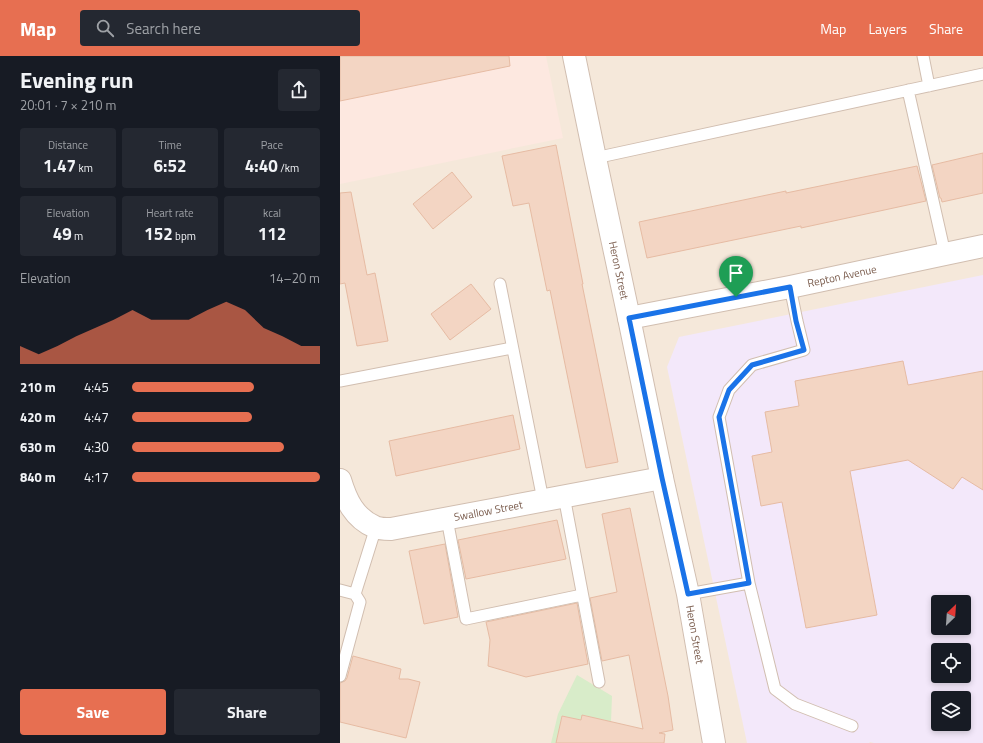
<!DOCTYPE html>
<meta charset="utf-8">
<style>
body{margin:0;font-family:"Titillium Web",sans-serif;background:#242831;color:#f1f3f6;height:100vh;display:flex;flex-direction:column;font-size:15px;white-space:nowrap}
*{box-sizing:border-box;margin:0}
p{font-size:13px;color:#9ea1a6}
.icon{flex:none;width:22px;height:22px;fill:none;stroke:currentColor;stroke-width:2;stroke-linecap:round;stroke-linejoin:round}
.map{position:relative;flex:1;overflow:hidden}
.drawer{display:flex;flex-direction:column;background:#171b24;width:340px}
.drawer>*{flex:none}
.needle{width:26px;rotate:25deg}
.fabs{position:absolute;left:591px;top:539px;display:grid;gap:8px}
.fabs a{display:grid;place-items:center;width:40px;height:40px;border-radius:4px;background:#171b24;box-shadow:0 2px 6px #0003;font-size:20px}
.pin{position:absolute;display:grid;place-items:center;width:34px;height:34px;color:#fff;margin:-41px -17px;border-radius:50% 50% 50% 0;rotate:-45deg;box-shadow:0 0 4px #0007}
.pin .icon{rotate:45deg}
.round{display:grid;place-items:center;flex:none;width:42px;height:42px;border-radius:4px;background:#242831}
.headline{display:flex;align-items:center;justify-content:space-between;height:68px;padding:0 20px}
h1{font-size:22px;font-weight:700;line-height:30px}
.stats{display:grid;grid-template-columns:repeat(3,1fr);gap:6px;height:68px;padding:4px 20px}
.stats div{display:grid;align-content:center;border-radius:4px;background:#242831;text-align:center}
.stats b{font-size:17px;font-weight:700}
.stats small{font-size:11px;font-weight:400}
.stats p{font-size:11px}
.chart{height:112px;padding:8px 20px}
.chart p{display:flex;justify-content:space-between}
.chart svg{width:100%;height:72px;margin-top:4px;fill:#e76f51;opacity:.7}
.cta{display:flex;gap:8px;margin-top:auto;padding:8px 20px}
.cta a{flex:1;height:46px;border-radius:4px;background:#e76f51;color:#fff;font-size:16px;font-weight:700;line-height:46px;text-align:center}
.cta a+a{background:#242831;color:#f1f3f6}
ul{padding:0 20px;list-style:none;font-size:13px}
li{display:grid;grid-template-columns:64px 48px 1fr;align-items:center;height:30px}
li i{height:10px;border-radius:5px;background:#e76f51}
header{display:flex;align-items:center;gap:24px;box-sizing:border-box;height:56px;padding:0 20px;background:#e76f51;color:#fff}
header strong{font-size:19px}
nav{display:flex;gap:22px;margin-inline-start:auto;font-size:14px}
.search{width:280px;height:36px;background:#242831;display:flex;align-items:center;gap:10px;box-sizing:border-box;padding:0 14px;border-radius:4px;color:#9ea1a6;font-size:15px}
main{display:flex;flex:1;min-height:0}
.map>svg:first-child{display:block}
.residential{fill:#f5e8da;fill-rule:evenodd}
.commercial{fill:#fde8e0}
.education{fill:#f3e8fa;fill-rule:evenodd}
.green{fill:#d8ecc9}
.building{fill:#f3d5c3;stroke:#e6bba3}
.lines{fill:none;stroke-linecap:round;stroke-linejoin:round}
.service-casing{stroke:#d1beb0;stroke-width:13}
.minor-casing{stroke:#d1beb0;stroke-width:24}
.tertiary-casing{stroke:#d1beb0;stroke-width:24}
.service{stroke:#fff;stroke-width:11}
.minor{stroke:#fff;stroke-width:22}
.tertiary{stroke:#fff;stroke-width:22}
.route-casing{stroke:#fff;stroke-width:8}
.route{stroke:#1a73e8;stroke-width:5}
.labels{text-anchor:middle;stroke-width:4;stroke-linejoin:round;paint-order:stroke}
.street-label{font-size:11px;fill:#7a5c4d;stroke:#fffaf3}
</style>
<header>
<strong>Map</strong>
<div class="search"><svg class="icon" aria-label="search" viewBox="0 0 24 24"><circle cx="10" cy="10" r="6"/><path d="M15 15l6 6"/></svg>Search here</div>
<nav><a>Map</a><a>Layers</a><a>Share</a></nav>
</header>
<main>
<section class="drawer">
<div class="headline"><div><h1>Evening run</h1><p>20:01 · 7 × 210 m</p></div><a class="round"><svg class="icon" aria-label="share" viewBox="0 0 24 24"><path d="M12 15V3M7 8l5-5 5 5M5 13v7h14v-7"/></svg></a></div>
<div class="stats">
<div><p>Distance</p><b>1.47<small> km</small></b></div>
<div><p>Time</p><b>6:52</b></div>
<div><p>Pace</p><b>4:40<small> /km</small></b></div>
</div>
<div class="stats">
<div><p>Elevation</p><b>49<small> m</small></b></div>
<div><p>Heart rate</p><b>152<small> bpm</small></b></div>
<div><p>kcal</p><b>112</b></div>
</div>
<div class="chart"><p><span>Elevation</span>14–20 m</p>
<svg viewBox="0 0 160 44" preserveAspectRatio="none"><path d="M0 44V33L10 38L20 33L30 27L40 22L50 17L60 11L70 17L80 17L90 17L100 11L110 6L120 11L130 22L140 27L150 33L160 33V44z"/></svg>
</div>
<ul>
<li><b>210 m</b>4:45<i style="width:65%"></i></li>
<li><b>420 m</b>4:47<i style="width:64%"></i></li>
<li><b>630 m</b>4:30<i style="width:81%"></i></li>
<li><b>840 m</b>4:17<i style="width:100%"></i></li>
</ul>
<div class="cta"><a>Save</a><a>Share</a></div>
</section>
<div class="map">
<svg width="643" height="687" viewBox="0 0 643 687">
<rect width="100%" height="100%" fill="#fdf6ec"/>
<!-- residential -->
<path class="residential" d="M 0,0 L 643,0 L 643,687 L 0,687 ZM 598,546 L 624,546 L 624,572 L 598,572 ZM 598,594 L 624,594 L 624,620 L 598,620 ZM 598,642 L 624,642 L 624,668 L 598,668 Z"/>
<!-- commercial -->
<path class="commercial" d="M 0,0 L 206,0 L 223,82 L 0,128 Z"/>
<!-- education -->
<path class="education" d="M 643,219 L 643,687 L 534,687 L 530,686 L 529,687 L 407,687 L 327,311 L 339,281 ZM 598,546 L 624,546 L 624,572 L 598,572 ZM 598,594 L 624,594 L 624,620 L 598,620 ZM 598,642 L 624,642 L 624,668 L 598,668 Z"/>
<!-- green -->
<path class="green" d="M 237,619 L 272,640 L 271,666 L 243,659 L 241,664 L 222,660 L 216,687 L 211,687 L 218,658 Z"/>
<!-- building -->
<path class="building" d="M 0,0 L 169,0 L 170,10 L 0,45 Z
M 216,89 L 243,228 L 242,228 L 278,406 L 246,412 L 210,234 L 207,235 L 189,147 L 173,150 L 162,100 Z
M 643,97 L 643,137 L 602,146 L 601,142 L 600,142 L 592,109 Z
M 577,110 L 586,145 L 461,172 L 461,170 L 307,202 L 299,166 L 446,135 L 446,137 Z
M 112,116 L 132,141 L 93,173 L 73,148 Z
M 11,136 L 27,219 L 35,217 L 48,285 L 17,290 L 5,227 L 0,228 L 0,137 Z
M 131,228 L 151,253 L 110,284 L 91,258 Z
M 563,305 L 568,329 L 643,315 L 643,434 L 622,421 L 613,433 L 568,404 L 510,415 L 537,559 L 466,572 L 442,446 L 421,450 L 412,400 L 432,396 L 425,356 L 459,350 L 455,325 Z
M 173,359 L 180,393 L 56,420 L 49,385 Z
M 290,452 L 328,640 L 333,674 L 319,677 L 325,678 L 324,687 L 216,687 L 222,660 L 241,664 L 242,659 L 303,673 L 289,599 L 262,605 L 250,542 L 277,536 L 262,458 Z
M 217,464 L 226,503 L 126,523 L 118,484 Z
M 105,488 L 118,561 L 84,568 L 69,495 Z
M 237,547 L 248,608 L 186,621 L 148,610 L 150,584 L 146,566 Z
M 13,600 L 61,613 L 59,623 L 68,623 L 80,626 L 66,682 L 0,666 L 0,627 L 5,625 L 7,622 Z"/>
<g class="lines">
<defs>
<path id="service" d="M 583,0 L 589,30
M 568,34 L 605,198
M 255,102 L 643,18
M 160,228 L 203,444
M 0,325 L 172,292
M 224,440 L 259,626
M 107,463 L 126,563 L 242,539
M 409,527 L 435,633 L 455,648 L 512,670
M 0,534 L 15,538 L 36,471
M 348,538 L 409,527 L 379,361 L 389,334 L 412,309 L 464,294 L 457,265 L 450,231
M 0,620 L 20,546 L 15,538"/>
<g id="minor">
<path id="s1" d="M 289,262 L 450,231 L 605,198 L 643,190"/>
<path id="s2" d="M 0,424 C 6,444 14,462 35,471 C 39,473 46,473 51,473 L 322,422"/>
</g>
<g id="tertiary">
<path id="s3" d="M 234,0 L 255,102 L 289,262 L 322,422 L 348,538 L 374,687"/>
</g>
</defs>
<!-- service casing -->
<use href="#service" class="service-casing"/>
<!-- minor casing -->
<use href="#minor" class="minor-casing"/>
<!-- tertiary casing -->
<use href="#tertiary" class="tertiary-casing"/>
<!-- service -->
<use href="#service" class="service"/>
<!-- minor -->
<use href="#minor" class="minor"/>
<!-- tertiary -->
<use href="#tertiary" class="tertiary"/>
</g>
<g class="lines">
<defs>
<path id="route" d="M 450,231 L 456,265 L 464,294 L 412,309 L 389,334 L 379,361 L 409,527 L 348,538 L 322,422 L 289,262 Z"/>
</defs>
<!-- route casing -->
<use href="#route" class="route-casing"/>
<!-- route -->
<use href="#route" class="route"/>
</g>
<g class="labels">
<!-- street labels -->
<g class="street-label">
<text dy="4" stroke="none"><textPath href="#s3" startOffset="219">Heron Street</textPath></text>
<text dy="4" stroke="none"><textPath href="#s1" startOffset="217">Repton Avenue</textPath></text>
<text dy="4" stroke="none"><textPath href="#s2" startOffset="176">Swallow Street</textPath></text>
<text dy="4" stroke="none"><textPath href="#s3" startOffset="591">Heron Street</textPath></text>
</g>
</g>
</svg>
<div class="fabs">
<a><svg class="needle" viewBox="-14 -14 28 28"><path d="M0-13l5 13h-10z" fill="#e53935"/><path d="M0 13l5-13h-10z" fill="#9ea1a6"/></svg></a>
<a><svg class="icon" aria-label="locate" viewBox="0 0 24 24"><circle cx="12" cy="12" r="6"/><path d="M12 2v4M12 18v4M2 12h4M18 12h4"/></svg></a>
<a><svg class="icon" aria-label="layers" viewBox="0 0 24 24"><path d="M12 4l9 5-9 5-9-5zM3 14l9 5 9-5"/></svg></a>
</div>
<div class="pin" style="left:396px;top:241px;background:#1e9e55"><svg class="icon" aria-label="arrive" viewBox="0 0 24 24"><path d="M6 21V4h12l-3 4 3 4H6"/></svg></div>
</div>
</main>
